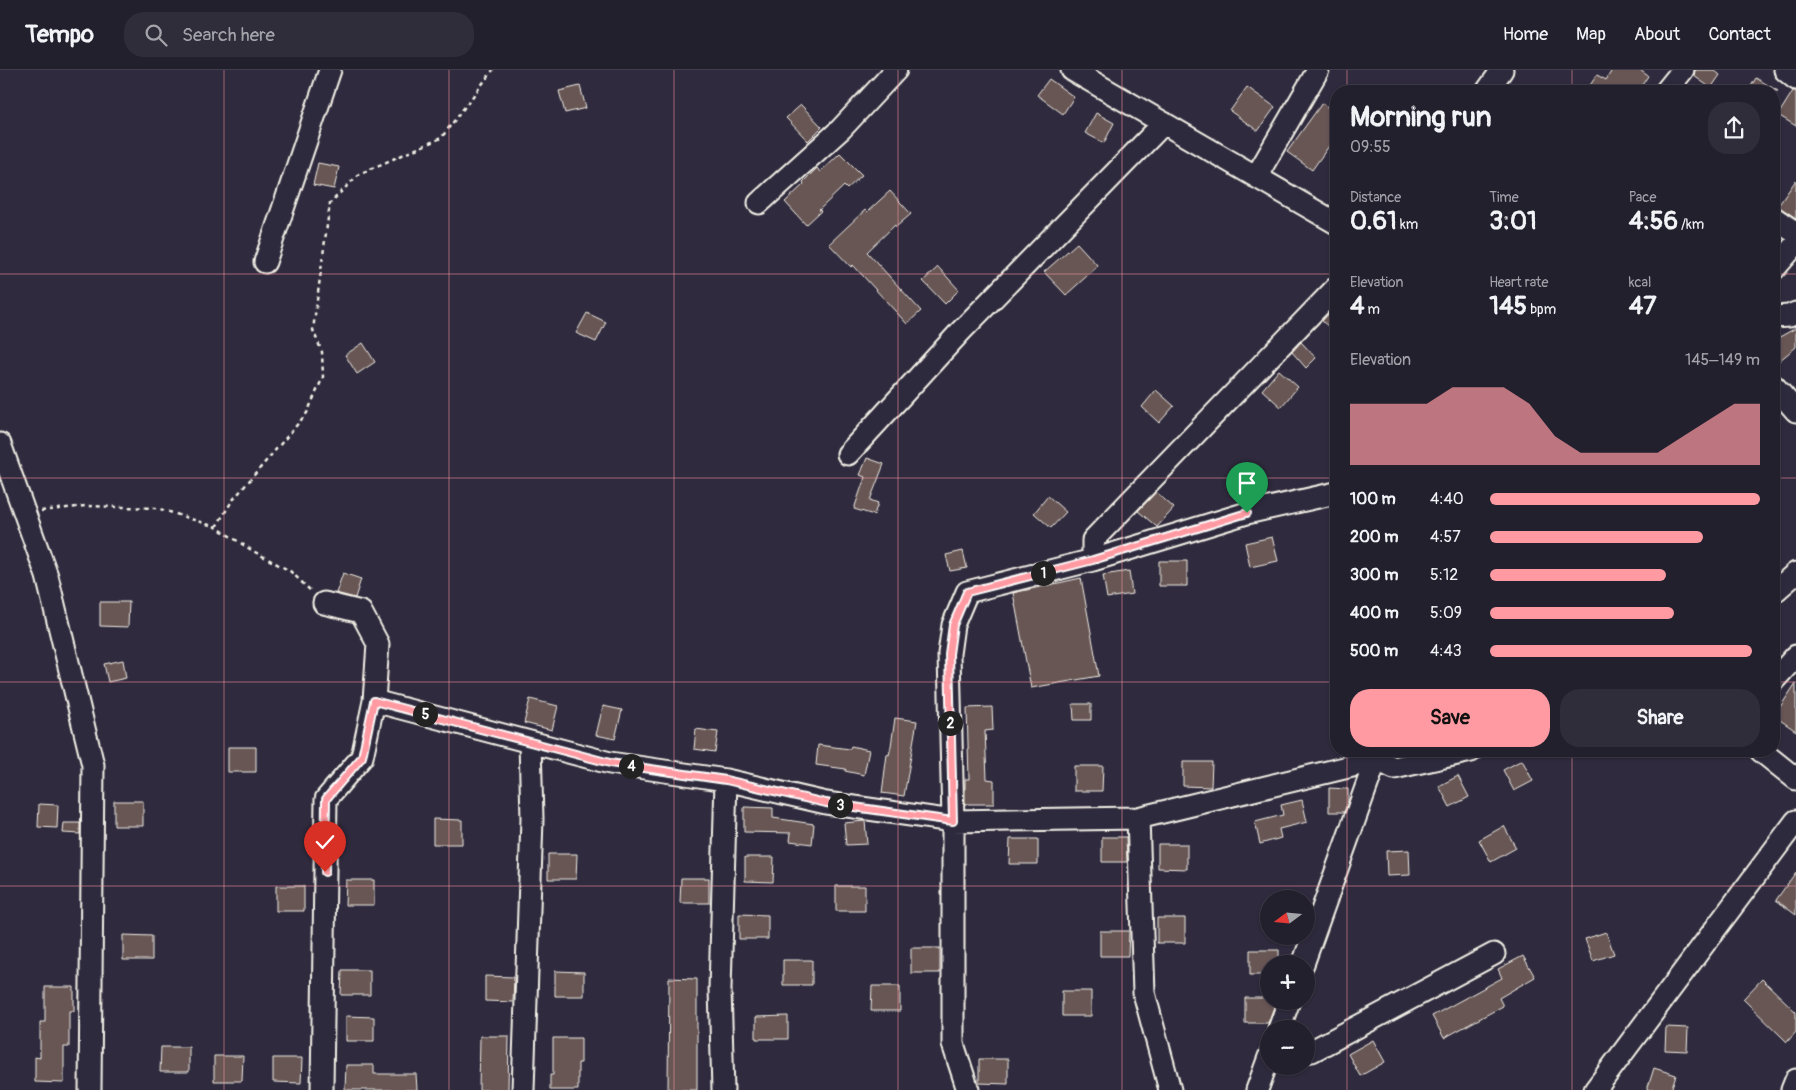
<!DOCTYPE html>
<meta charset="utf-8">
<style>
body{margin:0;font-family:Pangolin,sans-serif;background:#2f2d3a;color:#f1f3f6;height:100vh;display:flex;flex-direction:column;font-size:19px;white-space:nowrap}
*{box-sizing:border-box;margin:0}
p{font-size:16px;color:#a3a3aa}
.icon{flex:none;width:28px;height:28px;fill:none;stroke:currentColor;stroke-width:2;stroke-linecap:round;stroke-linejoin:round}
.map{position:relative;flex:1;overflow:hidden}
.sheet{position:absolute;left:1330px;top:15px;width:450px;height:672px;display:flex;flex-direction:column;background:#23202e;border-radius:20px;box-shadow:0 1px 4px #0004,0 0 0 1px #403e4a}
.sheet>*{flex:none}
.needle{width:32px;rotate:254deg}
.fabs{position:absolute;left:1260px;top:820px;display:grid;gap:10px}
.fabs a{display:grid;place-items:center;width:55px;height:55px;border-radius:50%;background:#23202e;box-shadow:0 1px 4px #0004,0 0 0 1px #403e4a;font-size:25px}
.pin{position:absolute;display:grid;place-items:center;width:42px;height:42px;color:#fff;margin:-51px -21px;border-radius:50% 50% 50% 0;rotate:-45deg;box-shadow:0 0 5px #0007}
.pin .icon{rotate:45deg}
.km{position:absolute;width:25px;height:25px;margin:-12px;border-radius:50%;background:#222;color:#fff;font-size:14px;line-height:25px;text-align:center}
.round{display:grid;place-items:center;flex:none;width:52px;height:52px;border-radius:20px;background:#2f2d3a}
.summary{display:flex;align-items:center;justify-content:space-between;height:85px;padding:0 20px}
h1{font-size:28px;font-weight:700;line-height:38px}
.metrics{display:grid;grid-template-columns:repeat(3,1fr);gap:8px;height:85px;padding:5px 20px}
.metrics div{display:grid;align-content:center}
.metrics b{font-size:25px;font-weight:700}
.metrics small{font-size:14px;font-weight:400}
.metrics p{font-size:14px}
.chart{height:140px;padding:10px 20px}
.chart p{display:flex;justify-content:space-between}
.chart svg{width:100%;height:90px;margin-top:5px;fill:#ff9aa2;opacity:.7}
.primary-button{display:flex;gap:10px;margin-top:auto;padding:10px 20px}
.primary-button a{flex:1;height:58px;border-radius:20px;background:#ff9aa2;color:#111;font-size:20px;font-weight:700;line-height:58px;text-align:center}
.primary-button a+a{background:#2f2d3a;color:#f1f3f6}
ul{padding:0 20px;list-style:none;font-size:16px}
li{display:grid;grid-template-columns:80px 60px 1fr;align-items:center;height:38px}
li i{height:12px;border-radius:6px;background:#ff9aa2}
header{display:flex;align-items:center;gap:30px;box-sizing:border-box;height:70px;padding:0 25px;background:#23202e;border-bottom:1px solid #403e4a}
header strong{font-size:24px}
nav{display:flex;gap:28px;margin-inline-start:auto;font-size:18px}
.search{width:350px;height:45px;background:#2f2d3a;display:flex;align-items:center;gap:12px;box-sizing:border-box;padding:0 18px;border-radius:20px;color:#a3a3aa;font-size:19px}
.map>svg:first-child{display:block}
.building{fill:#675655;stroke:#f4f1e8}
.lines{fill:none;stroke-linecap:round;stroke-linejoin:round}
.minor-casing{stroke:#f4f1e8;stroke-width:25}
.path{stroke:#f4f1e8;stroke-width:2.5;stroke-dasharray:4 4;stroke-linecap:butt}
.minor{stroke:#2f2a3d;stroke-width:21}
.route-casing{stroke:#fff;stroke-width:10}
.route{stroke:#ff9aa2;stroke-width:6}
.grid{fill:none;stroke:#ff9aa2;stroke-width:1;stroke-opacity:0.55}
</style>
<header>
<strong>Tempo</strong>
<div class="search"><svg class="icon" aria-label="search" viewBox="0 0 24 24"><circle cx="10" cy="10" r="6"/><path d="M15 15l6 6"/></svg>Search here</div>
<nav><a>Home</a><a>Map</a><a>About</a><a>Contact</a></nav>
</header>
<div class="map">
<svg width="1796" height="1020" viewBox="0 0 1796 1020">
<rect width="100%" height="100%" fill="#2f2a3d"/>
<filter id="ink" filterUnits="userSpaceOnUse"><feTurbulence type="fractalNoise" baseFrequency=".02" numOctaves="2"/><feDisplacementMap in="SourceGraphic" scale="10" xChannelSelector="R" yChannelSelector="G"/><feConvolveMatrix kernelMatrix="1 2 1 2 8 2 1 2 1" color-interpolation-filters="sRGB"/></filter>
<g filter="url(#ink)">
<!-- building -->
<path class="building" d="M 1612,0 L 1640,0 L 1648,6 L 1638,21 L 1586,21 L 1597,5 L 1606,10 Z
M 1695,0 L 1714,0 L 1720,5 L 1711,18 L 1694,6 Z
M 1756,8 L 1778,21 L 1748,21 Z
M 1049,9 L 1074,27 L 1063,44 L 1037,25 Z
M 580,16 L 586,38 L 565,43 L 559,21 Z
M 1247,17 L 1275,37 L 1258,61 L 1230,41 Z
M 1793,21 L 1796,21 L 1796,56 L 1778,45 Z
M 1322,33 L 1336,43 L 1336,66 L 1312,100 L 1287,82 Z
M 801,35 L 822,57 L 808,71 L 786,48 Z
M 1096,43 L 1114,53 L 1104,73 L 1085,63 Z
M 840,83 L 862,105 L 847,119 L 844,116 L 819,140 L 821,141 L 806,155 L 785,132 L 804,114 L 803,112 L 817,98 L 820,102 Z
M 318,93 L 339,97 L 334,119 L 313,115 Z
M 1796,110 L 1796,148 L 1778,136 Z
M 890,121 L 911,144 L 896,157 L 895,155 L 867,182 L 921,241 L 907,254 L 853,195 L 851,197 L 829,174 L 865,140 L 867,142 Z
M 1077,173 L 1098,196 L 1066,225 L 1044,202 Z
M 938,197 L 959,220 L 945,234 L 923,211 Z
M 1336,236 L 1336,263 L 1322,251 Z
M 587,243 L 606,252 L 596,272 L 576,263 Z
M 1796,258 L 1796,277 L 1774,295 L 1774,270 Z
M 1301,272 L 1316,288 L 1306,298 L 1292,282 Z
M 363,273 L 375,292 L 357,304 L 345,285 Z
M 1279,300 L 1298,317 L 1281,337 L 1262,320 Z
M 1156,320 L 1174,336 L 1159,353 L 1142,337 Z
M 867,388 L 884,394 L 870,430 L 878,433 L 874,445 L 854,439 L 865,407 L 860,405 Z
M 1156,422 L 1174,438 L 1157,457 L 1138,441 Z
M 1048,426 L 1066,442 L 1051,458 L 1034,443 Z
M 1272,467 L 1278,491 L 1250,497 L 1245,473 Z
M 963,481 L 967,498 L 950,501 L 946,485 Z
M 1159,491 L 1187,491 L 1187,516 L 1159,516 Z
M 1129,501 L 1132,524 L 1107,528 L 1103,505 Z
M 343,503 L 361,509 L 355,528 L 336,523 Z
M 1081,508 L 1099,606 L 1031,618 L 1013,523 Z
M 100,532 L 129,532 L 128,557 L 100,556 Z
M 123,590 L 126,608 L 108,612 L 104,594 Z
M 1796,613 L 1796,661 L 1774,646 Z
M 530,629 L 558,636 L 552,660 L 524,653 Z
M 1073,634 L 1091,634 L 1091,650 L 1074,650 Z
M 603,636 L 622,640 L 615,669 L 596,665 Z
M 992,637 L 993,660 L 985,661 L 987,709 L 994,710 L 994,734 L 965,734 L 965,709 L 969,709 L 967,638 Z
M 895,648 L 917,651 L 904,726 L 882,723 L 887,684 L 889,685 L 891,676 Z
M 696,659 L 718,662 L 715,682 L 694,679 Z
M 818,675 L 850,679 L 851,676 L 869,680 L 864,705 L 845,701 L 846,699 L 816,695 Z
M 228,677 L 256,677 L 256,702 L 228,702 Z
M 1522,690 L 1533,711 L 1514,721 L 1503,700 Z
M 1183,692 L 1212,692 L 1211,717 L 1183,716 Z
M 1074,696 L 1103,696 L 1102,721 L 1074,721 Z
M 1458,706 L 1469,727 L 1450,737 L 1439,716 Z
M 1329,718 L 1348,719 L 1348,732 L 1344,742 L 1329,742 Z
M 1302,730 L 1307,752 L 1279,759 L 1281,768 L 1260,774 L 1255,752 L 1283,745 L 1281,735 Z
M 114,731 L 143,731 L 143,756 L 114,756 Z
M 39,734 L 58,735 L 57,758 L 38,757 Z
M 744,737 L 773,738 L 773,748 L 814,754 L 812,774 L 790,771 L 791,763 L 744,762 Z
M 433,749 L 462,750 L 462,774 L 433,774 Z
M 865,751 L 867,774 L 846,775 L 844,753 Z
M 64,753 L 80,753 L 80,764 L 63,763 Z
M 1504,756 L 1516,778 L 1491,792 L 1479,770 Z
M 1102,767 L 1126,767 L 1127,792 L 1102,792 Z
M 1010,769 L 1038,769 L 1038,794 L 1009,794 Z
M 1158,774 L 1187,774 L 1187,799 L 1158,798 Z
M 1409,780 L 1410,805 L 1387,806 L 1386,781 Z
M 548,784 L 577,784 L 576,809 L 548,809 Z
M 745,787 L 774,787 L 773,812 L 745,811 Z
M 1796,802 L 1796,845 L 1776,830 Z
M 681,808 L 709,808 L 709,833 L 680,833 Z
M 346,810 L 374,810 L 374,835 L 345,835 Z
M 276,816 L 304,816 L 304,841 L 276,841 Z
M 836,816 L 865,816 L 865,841 L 836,841 Z
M 739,844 L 768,845 L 768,869 L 739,869 Z
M 1157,848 L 1185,848 L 1185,873 L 1157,873 Z
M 1100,861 L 1129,861 L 1128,886 L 1100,886 Z
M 1606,862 L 1614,884 L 1593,891 L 1585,869 Z
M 123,865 L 152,866 L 152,890 L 123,890 Z
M 911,878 L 940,878 L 940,903 L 911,903 Z
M 1250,880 L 1279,880 L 1279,894 L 1269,894 L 1269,905 L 1250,905 Z
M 1523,886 L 1535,907 L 1499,928 L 1503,936 L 1444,968 L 1432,946 L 1502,908 L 1498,899 Z
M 783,890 L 812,890 L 812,915 L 783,915 Z
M 342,900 L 370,900 L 370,925 L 341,925 Z
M 555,901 L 584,902 L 584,926 L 555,926 Z
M 485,906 L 514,907 L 513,932 L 485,931 Z
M 669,908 L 697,909 L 697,1020 L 668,1020 Z
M 1762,909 L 1796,942 L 1796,962 L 1787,972 L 1743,929 Z
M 872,916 L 900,916 L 900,941 L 871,941 Z
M 45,917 L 74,917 L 74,941 L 69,941 L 69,977 L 64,977 L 64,1013 L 35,1012 L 35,987 L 40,988 L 40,952 L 45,952 Z
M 1062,921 L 1091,921 L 1091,946 L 1062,946 Z
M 1245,928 L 1269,928 L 1269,931 L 1274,931 L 1274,937 L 1268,953 L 1245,953 Z
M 346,946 L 374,947 L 374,971 L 346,971 Z
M 788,946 L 788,969 L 756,969 L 756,947 Z
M 1666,957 L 1688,958 L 1687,981 L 1665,980 Z
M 480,966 L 509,966 L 508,1020 L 479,1020 Z
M 553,968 L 581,968 L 581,993 L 578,993 L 578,1020 L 550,1020 L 550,1005 L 553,1005 Z
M 1373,970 L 1385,992 L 1360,1006 L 1348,984 Z
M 161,977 L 189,977 L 189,1002 L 160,1002 Z
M 214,986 L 243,986 L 242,1011 L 214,1011 Z
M 273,988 L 302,988 L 301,1013 L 273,1012 Z
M 979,989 L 1008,989 L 1008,1014 L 979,1013 Z
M 346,995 L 374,995 L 374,1004 L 416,1004 L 417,1020 L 345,1020 Z
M 1654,998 L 1676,1005 L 1671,1020 L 1647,1020 Z"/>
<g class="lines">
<defs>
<path id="minor" d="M 1072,0 L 1336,153
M 1785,0 L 1796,9
M 1487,21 L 1502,0
M 1666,21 L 1683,0
M 1256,107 L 1318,0
M 759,133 L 841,59 L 896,0
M 1774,148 L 1796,163
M 265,192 L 330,0
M 1774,199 L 1796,174
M 1774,247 L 1789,246 L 1796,243
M 1774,316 L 1796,341
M 0,374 L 47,506 L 93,695 L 90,1020
M 848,384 L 961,261 L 1164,53
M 1093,490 L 1093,470 L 1336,218
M 1774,522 L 1796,503
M 1774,610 L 1796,586
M 374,631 L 610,693 L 726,710 L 826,733 L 953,751 L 1138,748 L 1377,690 L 1394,698 L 1471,681
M 1761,681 L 1796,709
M 1138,748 L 1144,923 L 1170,1020
M 1303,894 L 1379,681
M 1279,959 L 1289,931
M 1306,982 L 1312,981 L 1494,884
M 322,1020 L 326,729 L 362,687 L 374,631 L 378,574 L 361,542 L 324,533
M 523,1020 L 532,749 L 530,672
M 723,1020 L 720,919 L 726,710
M 968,1020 L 953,974 L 953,751 L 949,584 L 953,555 L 967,522 L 1093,490 L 1247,443 L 1336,423
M 1257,1020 L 1269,987
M 1595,1020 L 1796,751
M 1792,1020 L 1796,1010"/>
</defs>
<!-- minor casing -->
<use href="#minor" class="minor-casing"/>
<!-- path -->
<path class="path" d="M 41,441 L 85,436 L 157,438 L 216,457 L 253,481 L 290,501 L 312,522
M 216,457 L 232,431 L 307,343 L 323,307 L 322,282 L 313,260 L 330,133 L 359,104 L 441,68 L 493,0"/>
<!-- minor -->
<use href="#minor" class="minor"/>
</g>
</g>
<g class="lines" filter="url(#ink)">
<defs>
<path id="route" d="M 325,802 L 326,729 L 362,687 L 374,631 L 610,693 L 726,710 L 826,733 L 953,751 L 949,584 L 953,555 L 967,522 L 1093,490 L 1247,443"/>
</defs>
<!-- route casing -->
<use href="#route" class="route-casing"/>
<!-- route -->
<use href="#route" class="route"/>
</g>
<!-- grid -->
<path class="grid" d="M 224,0 L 224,1020M 449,0 L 449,1020M 674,0 L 674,1020M 898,0 L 898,1020M 1122,0 L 1122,1020M 1347,0 L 1347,21M 1572,0 L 1572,21M 0,204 L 1336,204M 1774,204 L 1796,204M 0,408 L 1336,408M 1774,408 L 1796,408M 0,612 L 1336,612M 1774,612 L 1796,612M 1347,681 L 1347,1020M 1572,681 L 1572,1020M 0,816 L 1796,816"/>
</svg>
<div class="fabs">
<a><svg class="needle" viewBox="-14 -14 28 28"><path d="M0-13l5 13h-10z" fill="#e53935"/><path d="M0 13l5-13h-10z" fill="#a3a3aa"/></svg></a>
<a>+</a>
<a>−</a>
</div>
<div class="pin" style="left:1247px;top:443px;background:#1e9e55"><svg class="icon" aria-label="arrive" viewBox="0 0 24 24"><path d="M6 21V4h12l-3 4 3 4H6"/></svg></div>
<div class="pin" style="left:325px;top:802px;background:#d93025"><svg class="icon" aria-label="check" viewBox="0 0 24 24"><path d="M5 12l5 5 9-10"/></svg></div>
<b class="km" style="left:1043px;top:503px">1</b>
<b class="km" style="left:950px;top:653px">2</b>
<b class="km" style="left:840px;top:735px">3</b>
<b class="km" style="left:631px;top:696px">4</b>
<b class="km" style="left:425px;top:644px">5</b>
<section class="sheet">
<div class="summary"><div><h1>Morning run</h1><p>09:55</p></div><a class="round"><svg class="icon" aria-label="share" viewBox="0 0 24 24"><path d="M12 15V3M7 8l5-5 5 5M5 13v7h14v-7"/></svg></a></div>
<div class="metrics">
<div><p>Distance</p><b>0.61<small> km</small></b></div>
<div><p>Time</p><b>3:01</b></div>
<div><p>Pace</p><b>4:56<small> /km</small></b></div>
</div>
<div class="metrics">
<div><p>Elevation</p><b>4<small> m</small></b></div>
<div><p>Heart rate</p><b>145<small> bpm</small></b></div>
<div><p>kcal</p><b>47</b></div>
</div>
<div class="chart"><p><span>Elevation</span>145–149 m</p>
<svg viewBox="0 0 160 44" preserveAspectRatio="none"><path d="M0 44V14L10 14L20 14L30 14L40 6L50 6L60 6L70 14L80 30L90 38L100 38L110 38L120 38L130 30L140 22L150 14L160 14V44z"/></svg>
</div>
<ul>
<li><b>100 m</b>4:40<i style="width:100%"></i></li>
<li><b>200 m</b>4:57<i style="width:79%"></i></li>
<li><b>300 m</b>5:12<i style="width:65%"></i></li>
<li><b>400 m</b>5:09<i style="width:68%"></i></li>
<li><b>500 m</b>4:43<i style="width:97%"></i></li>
</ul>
<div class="primary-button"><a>Save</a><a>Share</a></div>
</section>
</div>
